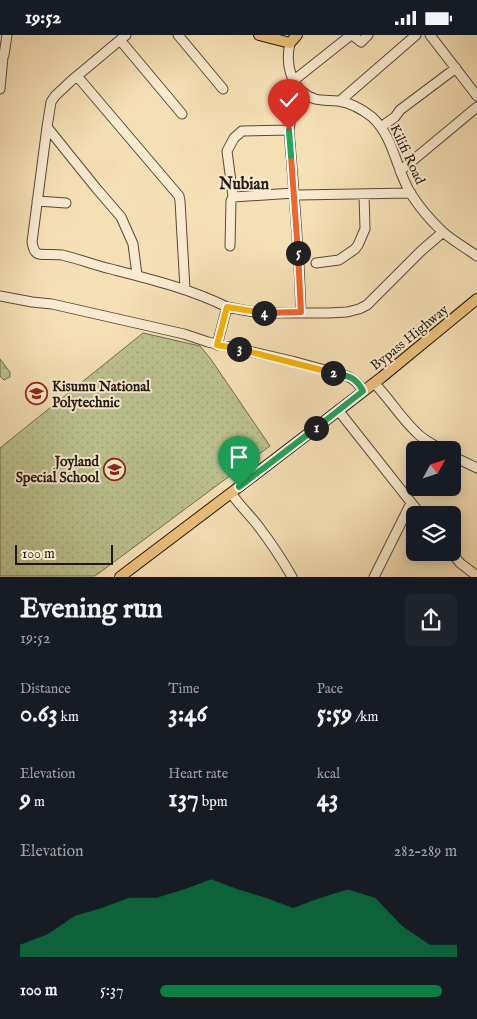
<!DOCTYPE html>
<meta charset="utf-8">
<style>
body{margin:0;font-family:"IM FELL English",serif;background:#20242c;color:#f1f3f6;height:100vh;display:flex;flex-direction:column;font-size:19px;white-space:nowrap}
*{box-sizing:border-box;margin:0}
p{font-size:16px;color:#9ea1a6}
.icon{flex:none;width:28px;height:28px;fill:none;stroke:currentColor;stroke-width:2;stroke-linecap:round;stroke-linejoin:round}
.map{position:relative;height:542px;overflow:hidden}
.details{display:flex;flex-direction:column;background:#171b24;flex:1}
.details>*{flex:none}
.needle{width:32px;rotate:50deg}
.buttons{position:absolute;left:406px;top:406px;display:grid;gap:10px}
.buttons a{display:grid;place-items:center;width:55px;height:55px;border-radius:8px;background:#171b24;box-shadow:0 2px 12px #0003;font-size:25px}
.scale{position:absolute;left:15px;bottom:12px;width:98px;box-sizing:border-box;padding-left:5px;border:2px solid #21170e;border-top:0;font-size:14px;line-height:18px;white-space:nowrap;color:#21170e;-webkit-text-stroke:4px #f8eace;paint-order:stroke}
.pin{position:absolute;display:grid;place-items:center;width:42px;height:42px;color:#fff;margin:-51px -21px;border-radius:50% 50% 50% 0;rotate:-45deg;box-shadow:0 0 5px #0007}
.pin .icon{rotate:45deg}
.km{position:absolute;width:25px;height:25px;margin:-12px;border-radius:50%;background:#222;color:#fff;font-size:14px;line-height:25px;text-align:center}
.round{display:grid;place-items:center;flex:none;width:52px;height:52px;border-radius:8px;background:#20242c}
.summary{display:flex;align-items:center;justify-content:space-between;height:85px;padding:0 20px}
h1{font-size:28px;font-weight:700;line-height:38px}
.figures{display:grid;grid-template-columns:repeat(3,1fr);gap:8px;height:85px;padding:5px 20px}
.figures div{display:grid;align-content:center}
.figures b{font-size:25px;font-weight:700}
.figures small{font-size:14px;font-weight:400}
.figures p{font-size:14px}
.chart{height:140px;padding:10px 20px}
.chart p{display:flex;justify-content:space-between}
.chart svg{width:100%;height:90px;margin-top:5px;fill:#0b8043;opacity:.7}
ul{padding:0 20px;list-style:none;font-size:16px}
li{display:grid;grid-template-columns:80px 60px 1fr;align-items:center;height:38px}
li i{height:12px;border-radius:6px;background:#0b8043}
.status{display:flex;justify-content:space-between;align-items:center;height:35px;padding:0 25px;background:#171b24;direction:ltr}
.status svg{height:14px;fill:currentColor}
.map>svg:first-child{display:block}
.grass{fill:url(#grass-dots);stroke:#6e6c4e}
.forest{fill:url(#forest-firs);stroke:#6e6c4e}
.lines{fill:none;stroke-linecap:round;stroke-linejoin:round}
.minor-casing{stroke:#564938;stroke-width:11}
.major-casing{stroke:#21170e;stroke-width:12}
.minor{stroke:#f8eace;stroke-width:9}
.major{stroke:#eac07a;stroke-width:10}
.split-1-casing{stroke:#fff;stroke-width:10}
.split-2-casing{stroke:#fff;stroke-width:10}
.split-3-casing{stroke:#fff;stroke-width:10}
.split-4-casing{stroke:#fff;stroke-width:10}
.split-5-casing{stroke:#fff;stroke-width:10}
.split-6-casing{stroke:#fff;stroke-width:10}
.split-7-casing{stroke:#fff;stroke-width:10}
.split-1{stroke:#22a559;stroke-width:6}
.split-2{stroke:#22a559;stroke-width:6}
.split-3{stroke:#f5b400;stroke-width:6}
.split-4{stroke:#f5b400;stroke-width:6}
.split-5{stroke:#f0652b;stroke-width:6}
.split-6{stroke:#f0652b;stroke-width:6}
.split-7{stroke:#22a559;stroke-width:6}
.labels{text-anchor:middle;stroke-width:4;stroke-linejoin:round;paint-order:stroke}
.street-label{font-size:14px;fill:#21170e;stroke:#f8eace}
.poi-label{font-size:14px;font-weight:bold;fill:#21170e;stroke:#f8eace;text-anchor:start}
.quarter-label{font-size:16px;font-weight:bold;fill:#21170e;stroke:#f8eace}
</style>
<div class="status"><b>19:52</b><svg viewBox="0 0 49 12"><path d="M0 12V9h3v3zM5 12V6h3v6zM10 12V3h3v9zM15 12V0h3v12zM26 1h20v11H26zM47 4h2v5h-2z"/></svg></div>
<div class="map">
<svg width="477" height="542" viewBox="0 0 477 542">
<defs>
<pattern id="grass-dots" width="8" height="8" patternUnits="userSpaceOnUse" patternTransform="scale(1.25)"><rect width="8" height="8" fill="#bac28e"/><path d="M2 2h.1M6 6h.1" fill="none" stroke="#a0a679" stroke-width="1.8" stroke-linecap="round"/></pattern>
<pattern id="forest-firs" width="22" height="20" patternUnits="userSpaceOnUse" patternTransform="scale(1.25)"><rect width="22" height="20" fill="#bac28e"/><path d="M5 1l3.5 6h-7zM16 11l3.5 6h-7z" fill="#a0a679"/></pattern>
</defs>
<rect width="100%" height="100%" fill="#f5dfb4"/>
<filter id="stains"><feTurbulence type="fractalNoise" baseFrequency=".004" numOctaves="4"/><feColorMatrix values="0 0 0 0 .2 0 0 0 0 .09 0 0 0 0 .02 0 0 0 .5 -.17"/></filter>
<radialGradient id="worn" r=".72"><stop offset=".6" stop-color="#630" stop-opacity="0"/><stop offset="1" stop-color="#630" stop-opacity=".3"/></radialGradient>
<!-- grass -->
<path class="grass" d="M 143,298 L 200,311 L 210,323 L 270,411 L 95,541 L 0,541 L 0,413 Z"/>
<!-- forest -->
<path class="forest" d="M 0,324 L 10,337 L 10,342 L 4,345 L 0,341 Z"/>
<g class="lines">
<defs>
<path id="minor" d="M 126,0 L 71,46 L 55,61 L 51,67 L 47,92 L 32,207 C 33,212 34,218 39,219 C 45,220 55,219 62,220 C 79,224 94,230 111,234 C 150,244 191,254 227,272 L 217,310
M 178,0 L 223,54
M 352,0 L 361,7 L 368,0
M 430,0 L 477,61
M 120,5 L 182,79
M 290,8 C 285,30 291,56 315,64 C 322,66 331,65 338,66 C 351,68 362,74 372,82 C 394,102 396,135 411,159 C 420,173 431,186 443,197 C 453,206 466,213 477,221
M 0,23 L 3,22 L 4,20 L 7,0
M 77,41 L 179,161 L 180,166 L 185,254
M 293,46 L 351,0
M 296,49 L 289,95 L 294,158 L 298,160 L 411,158
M 0,54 L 3,22
M 340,66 L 416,0
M 47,92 L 96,153 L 121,182 L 133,209 L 137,240
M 381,92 L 395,82 L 400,75 L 456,33
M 400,136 L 477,72
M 233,162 L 294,158 L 299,231 L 301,277
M 37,166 L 66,168
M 230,211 L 231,166 L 233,162 L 227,116 L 234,103 L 242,96 L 289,95
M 316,228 L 339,225 L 355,214 L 358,210 L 365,194 L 364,159
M 0,261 L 32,267 L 52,269 L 184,299 L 208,307 L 292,326 L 347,341 C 355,345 358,348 363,356
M 227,272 L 259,278 L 328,278 L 347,277 L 359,274 L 367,270 L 421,216 L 443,197
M 374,348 C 389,363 400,382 416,397 C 423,405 434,410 443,415
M 338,375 L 421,480
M 452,421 L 477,433
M 231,458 C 239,470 250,480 259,492 C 271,508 282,524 292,542
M 452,518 L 460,528 L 477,541
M 374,542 L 411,468"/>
<path id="major" d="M 259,0 L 290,8 L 297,0
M 120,542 L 231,458 L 382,342 L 477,264"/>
</defs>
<!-- minor casing -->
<use href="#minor" class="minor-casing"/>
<!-- major casing -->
<use href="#major" class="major-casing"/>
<!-- minor -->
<use href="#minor" class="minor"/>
<!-- major -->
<use href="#major" class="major"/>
</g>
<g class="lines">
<defs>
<path id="split-1" d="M 239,452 L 316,393"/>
<path id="split-2" d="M 316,393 L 363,356 C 355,341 348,341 333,338"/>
<path id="split-3" d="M 239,314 L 333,338"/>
<path id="split-4" d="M 239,314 L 217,310 L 227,272 L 264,278"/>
<path id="split-5" d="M 264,278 L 301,277 L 298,218"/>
<path id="split-6" d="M 291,121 L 298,218"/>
<path id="split-7" d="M 289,95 L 291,121"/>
</defs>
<!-- split-1 casing -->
<use href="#split-1" class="split-1-casing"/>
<!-- split-2 casing -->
<use href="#split-2" class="split-2-casing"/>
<!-- split-3 casing -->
<use href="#split-3" class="split-3-casing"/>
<!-- split-4 casing -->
<use href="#split-4" class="split-4-casing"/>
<!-- split-5 casing -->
<use href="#split-5" class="split-5-casing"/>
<!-- split-6 casing -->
<use href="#split-6" class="split-6-casing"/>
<!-- split-7 casing -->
<use href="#split-7" class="split-7-casing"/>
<!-- split-1 -->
<use href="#split-1" class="split-1"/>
<!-- split-2 -->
<use href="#split-2" class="split-2"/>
<!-- split-3 -->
<use href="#split-3" class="split-3"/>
<!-- split-4 -->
<use href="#split-4" class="split-4"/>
<!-- split-5 -->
<use href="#split-5" class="split-5"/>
<!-- split-6 -->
<use href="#split-6" class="split-6"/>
<!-- split-7 -->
<use href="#split-7" class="split-7"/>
</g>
<!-- icons -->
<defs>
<symbol id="university-ring" viewBox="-11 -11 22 22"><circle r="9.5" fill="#f8eace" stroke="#8f2418" stroke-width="1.5"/><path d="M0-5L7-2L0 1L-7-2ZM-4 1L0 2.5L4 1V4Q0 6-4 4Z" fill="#8f2418"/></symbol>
<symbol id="school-ring" viewBox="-11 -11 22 22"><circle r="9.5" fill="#f8eace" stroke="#8f2418" stroke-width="1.5"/><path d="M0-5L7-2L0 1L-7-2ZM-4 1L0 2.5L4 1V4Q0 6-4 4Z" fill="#8f2418"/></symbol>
</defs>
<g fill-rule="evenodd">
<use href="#university-ring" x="24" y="346" width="25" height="25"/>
<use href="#school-ring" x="102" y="422" width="25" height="25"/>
</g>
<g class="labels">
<!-- street labels -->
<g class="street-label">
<text transform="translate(408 119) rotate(65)" y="5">Kilifi Road</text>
<text transform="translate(409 302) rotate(-39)" y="5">Bypass Highway</text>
</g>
<!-- poi labels -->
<g class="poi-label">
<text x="52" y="356">Kisumu National<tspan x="52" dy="16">Polytechnic</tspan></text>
<text x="99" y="431" text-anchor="end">Joyland<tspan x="99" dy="16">Special School</tspan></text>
</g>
<!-- quarter labels -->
<g class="quarter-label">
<text x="244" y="154">Nubian</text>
</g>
</g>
<rect width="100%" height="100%" filter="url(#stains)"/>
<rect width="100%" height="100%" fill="url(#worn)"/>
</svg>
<div class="buttons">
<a><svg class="needle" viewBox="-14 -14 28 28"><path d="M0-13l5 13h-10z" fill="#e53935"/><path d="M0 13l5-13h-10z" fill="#9ea1a6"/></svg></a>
<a><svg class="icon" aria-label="layers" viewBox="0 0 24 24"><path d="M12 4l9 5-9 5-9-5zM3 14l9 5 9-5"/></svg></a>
</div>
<div class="scale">100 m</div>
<div class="pin" style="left:239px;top:452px;background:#1e9e55"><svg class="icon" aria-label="arrive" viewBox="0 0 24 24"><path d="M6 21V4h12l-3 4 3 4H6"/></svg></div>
<div class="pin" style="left:289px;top:95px;background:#d93025"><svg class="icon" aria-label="check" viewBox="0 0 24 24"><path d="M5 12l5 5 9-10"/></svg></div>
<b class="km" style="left:316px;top:393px">1</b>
<b class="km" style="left:333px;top:338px">2</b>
<b class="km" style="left:239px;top:314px">3</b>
<b class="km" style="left:264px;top:278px">4</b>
<b class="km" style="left:298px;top:218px">5</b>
</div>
<section class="details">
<div class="summary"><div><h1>Evening run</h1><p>19:52</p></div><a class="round"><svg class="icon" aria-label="share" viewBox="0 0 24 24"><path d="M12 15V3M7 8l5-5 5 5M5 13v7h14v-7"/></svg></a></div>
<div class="figures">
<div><p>Distance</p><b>0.63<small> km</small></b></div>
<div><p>Time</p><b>3:46</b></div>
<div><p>Pace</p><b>5:59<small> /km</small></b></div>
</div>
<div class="figures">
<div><p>Elevation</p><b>9<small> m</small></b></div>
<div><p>Heart rate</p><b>137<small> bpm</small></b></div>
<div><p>kcal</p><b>43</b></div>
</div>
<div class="chart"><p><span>Elevation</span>282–289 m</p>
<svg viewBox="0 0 160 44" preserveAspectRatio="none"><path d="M0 44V38L10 33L20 24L30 20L40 15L50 15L60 11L70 6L80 11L90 15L100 20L110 15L120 11L130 15L140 29L150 38L160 38V44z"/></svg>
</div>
<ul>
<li><b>100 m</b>5:37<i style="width:95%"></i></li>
</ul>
</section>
